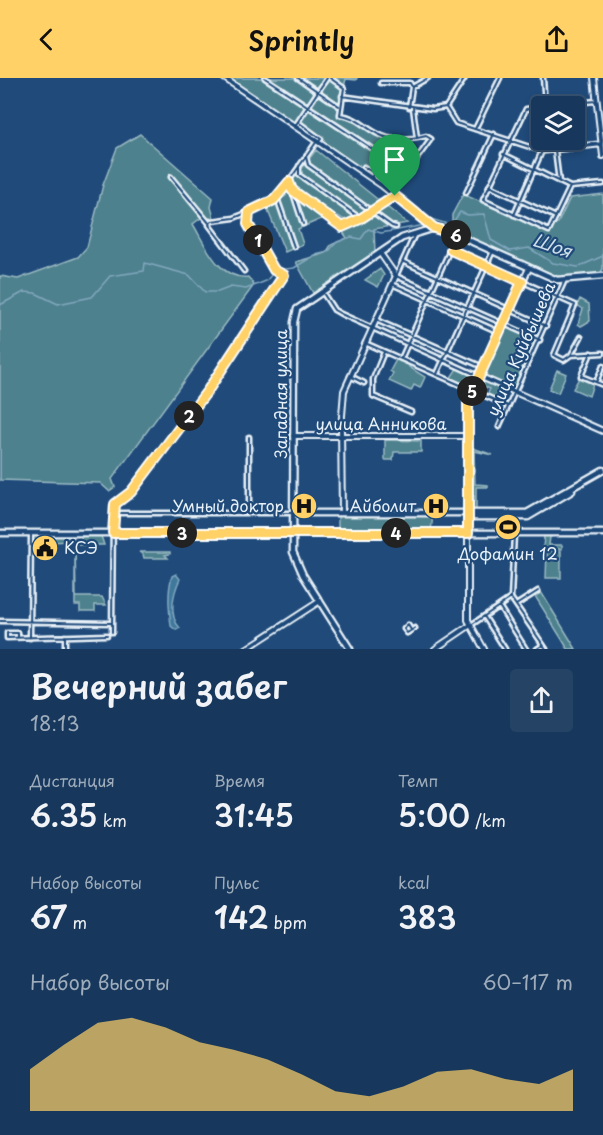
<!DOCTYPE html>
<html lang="ru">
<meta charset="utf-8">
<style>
body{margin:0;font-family:"Playpen Sans",sans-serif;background:#244365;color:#f1f3f6;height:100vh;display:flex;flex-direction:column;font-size:22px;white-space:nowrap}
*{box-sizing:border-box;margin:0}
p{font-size:20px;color:#9eacbb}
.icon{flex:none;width:33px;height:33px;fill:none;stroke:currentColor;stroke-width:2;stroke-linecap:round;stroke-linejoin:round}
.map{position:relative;height:571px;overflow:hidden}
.panel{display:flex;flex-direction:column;background:#17385c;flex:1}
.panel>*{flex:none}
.buttons{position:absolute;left:531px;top:18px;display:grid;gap:12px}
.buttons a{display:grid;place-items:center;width:54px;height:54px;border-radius:6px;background:#17385c;box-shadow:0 3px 9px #0003,0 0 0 2px #365272;font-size:30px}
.pin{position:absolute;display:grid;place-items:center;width:51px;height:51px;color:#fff;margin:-62px -26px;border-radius:50% 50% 50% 0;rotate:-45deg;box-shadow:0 0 6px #0007}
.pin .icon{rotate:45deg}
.km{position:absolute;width:30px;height:30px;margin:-15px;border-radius:50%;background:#222;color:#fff;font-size:16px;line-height:30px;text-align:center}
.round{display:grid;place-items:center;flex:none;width:63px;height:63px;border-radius:6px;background:#244365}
.head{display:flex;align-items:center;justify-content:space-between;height:102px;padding:0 30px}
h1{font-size:33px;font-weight:600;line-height:45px}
.stats{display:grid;grid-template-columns:repeat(3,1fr);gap:9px;height:102px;padding:6px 30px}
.stats div{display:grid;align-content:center}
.stats b{font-size:30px;font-weight:600}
.stats small{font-size:16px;font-weight:400}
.stats p{font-size:16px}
.chart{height:168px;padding:12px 30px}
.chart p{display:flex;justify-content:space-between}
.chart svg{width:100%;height:108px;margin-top:6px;fill:#ffd166;opacity:.7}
header{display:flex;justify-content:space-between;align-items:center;height:78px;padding:0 30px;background:#ffd166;color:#111;font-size:27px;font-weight:600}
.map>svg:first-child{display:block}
.green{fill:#4d818d;stroke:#9ab9c2;stroke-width:1.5}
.water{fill:#40789b;stroke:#83a8c0;stroke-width:1.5}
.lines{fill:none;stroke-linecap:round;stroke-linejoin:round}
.stream{stroke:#83a8c0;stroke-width:1.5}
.street-casing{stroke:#e8f1f8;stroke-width:7}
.secondary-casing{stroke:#e8f1f8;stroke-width:8}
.primary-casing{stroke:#e8f1f8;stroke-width:9}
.street{stroke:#1f4a7a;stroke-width:2}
.secondary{stroke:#1f4a7a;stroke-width:4}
.primary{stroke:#1f4a7a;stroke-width:4.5}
.route-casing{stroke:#fff;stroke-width:12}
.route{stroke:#ffd166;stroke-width:8}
.labels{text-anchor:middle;stroke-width:4.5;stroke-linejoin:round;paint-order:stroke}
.street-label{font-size:16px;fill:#e8f1f8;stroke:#1f4a7a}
.poi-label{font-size:16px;fill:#e8f1f8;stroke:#1f4a7a;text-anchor:end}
.water-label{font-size:18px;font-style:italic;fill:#cfdfea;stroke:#1f4a7a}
</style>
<header><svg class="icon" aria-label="back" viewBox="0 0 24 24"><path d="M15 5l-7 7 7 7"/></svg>Sprintly<svg class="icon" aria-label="share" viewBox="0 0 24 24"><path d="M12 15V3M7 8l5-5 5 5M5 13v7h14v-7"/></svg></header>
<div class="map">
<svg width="603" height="571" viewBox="0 0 603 571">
<rect width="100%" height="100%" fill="#1f4a7a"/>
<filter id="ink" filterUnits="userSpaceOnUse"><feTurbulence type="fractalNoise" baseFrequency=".0167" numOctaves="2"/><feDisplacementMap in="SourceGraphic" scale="12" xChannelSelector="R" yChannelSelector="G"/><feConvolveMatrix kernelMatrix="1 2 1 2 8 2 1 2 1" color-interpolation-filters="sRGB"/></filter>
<g filter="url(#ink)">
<!-- green -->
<path class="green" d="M 228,0 L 357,0 L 356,2 L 346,1 L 337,36 L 353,39 L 381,59 L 411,63 L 383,105 Z
M 140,56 L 213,120 L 211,129 L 214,140 L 201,140 L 193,146 C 206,168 219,202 248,199 L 254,207 L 112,401 L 115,409 L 109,413 L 100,405 L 0,402 L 0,198 L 18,201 L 78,179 L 87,169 L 103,107 L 117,70 Z
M 316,72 L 407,145 L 374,151 L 375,174 L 313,215 L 296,184 L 326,175 L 331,167 L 347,160 L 339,148 L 344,142 L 338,138 L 333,143 L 328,138 L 298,151 L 303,166 L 285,174 L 266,128 L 286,118 L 284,113 Z
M 603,116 L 603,191 L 600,196 L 567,200 L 556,198 L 452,152 L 452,137 L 462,118 L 465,117 L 550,155 L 556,145 L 558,145 L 570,120 Z
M 380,191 L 384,197 L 378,209 L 365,202 Z
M 580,221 L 589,226 L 590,243 L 581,248 L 578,246 L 583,231 L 577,227 Z
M 503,248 L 536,263 L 514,312 L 480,297 Z
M 397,280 L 410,286 L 409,289 L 425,299 L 420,310 L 414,307 L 411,313 L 389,303 L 393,295 L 390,293 Z
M 458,289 L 472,296 L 475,302 L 466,300 L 462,307 L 450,301 Z
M 557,292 L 566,296 L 558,315 L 549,311 Z
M 579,300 L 593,306 L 589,318 L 573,311 Z
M 485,301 L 506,312 L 505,315 L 500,314 L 497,322 L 487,317 L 490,311 L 483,308 Z
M 385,362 L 421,363 L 421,374 L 394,374 L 393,382 L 385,382 Z
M 470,369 L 493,377 L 474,373 L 475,406 L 488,407 L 488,409 L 476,409 L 476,432 L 469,432 L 469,424 L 474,423 L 474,418 L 469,417 Z
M 338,437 L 433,437 L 431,453 L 338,452 Z
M 34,457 L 72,458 L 76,465 L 70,463 L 32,465 Z
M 83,457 L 101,458 L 104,467 L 78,467 Z
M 560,457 L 550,459 L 549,467 L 562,467 L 562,471 L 543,471 L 544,458 L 515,458 Z
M 75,467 L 76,519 L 102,519 L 106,527 L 95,527 L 95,533 L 80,533 L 80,527 L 75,527 Z
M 547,472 L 561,473 L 561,500 L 546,500 Z
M 139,474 L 170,474 L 170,476 L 165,477 L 168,480 L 144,480 L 143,476 Z
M 538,513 L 541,514 L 576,571 L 568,571 L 535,518 Z"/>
<!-- water -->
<path class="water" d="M 176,496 L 180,501 C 173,515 168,538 180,550 L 176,552 L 171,548 C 169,531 167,515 172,498 Z"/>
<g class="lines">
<!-- stream -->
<path class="stream" d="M 278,192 L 294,190 L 315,177 L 328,174 L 337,164 L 351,159 L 361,161 L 368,151 L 381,155 L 425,147 L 431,141 L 451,147 L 460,134 L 468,137 L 484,136 L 491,162 L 510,173 L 529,170 L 553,185 L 578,189 L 603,178
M 0,227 L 24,214 L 35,215 L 58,226 L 92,219 L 110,198 L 144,193 L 145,185 L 189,197 L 205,214 L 218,214 L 231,209 L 246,211 L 266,203 L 274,194"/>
<defs>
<path id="street" d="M 265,0 L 395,86
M 298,0 L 339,28
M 330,0 L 344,10 L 340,37 C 357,39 364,49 378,56 C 393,64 412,62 426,58 L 431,61 L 392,115
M 543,0 L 545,27
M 381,5 L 410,5 L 412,9 L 428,0
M 342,18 L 433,31 L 446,29 L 465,0
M 542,28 L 596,23
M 409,29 L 412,9
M 446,29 L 456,45 L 542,73 L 514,137
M 542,29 L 526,31 L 483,122 L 549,153 L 570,109
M 413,30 L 417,60
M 298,44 L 321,61 L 318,64
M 295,48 L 327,0
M 475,51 L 500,0
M 549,62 L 550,71
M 555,72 L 559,104
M 503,76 L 570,109
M 306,79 L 308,87 L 392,148 L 396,149
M 299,88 L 299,97 L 360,140
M 364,89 L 374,95
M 171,99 L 209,145
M 371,100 L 374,95 L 385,100 L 404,70 L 392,60
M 289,104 L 292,112 L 342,149 L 360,141 L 395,118
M 489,108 L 556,139
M 570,109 L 603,106
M 292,112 L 303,146
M 466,115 L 494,56
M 277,120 L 294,169
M 414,158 L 396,198 L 540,262
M 451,172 L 575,227 L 554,277 L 564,282 L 571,277
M 404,184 L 546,248
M 244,193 L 209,147 L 212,143 L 234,140 L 249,134
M 392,206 L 499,254
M 323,215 L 334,232 L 341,236 L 479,298
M 376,242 L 483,289
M 365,265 L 508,328
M 384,274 L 373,301 L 373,318 L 411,334
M 591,275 L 581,298 L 603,307
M 571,277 L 603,275
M 571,277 L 581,259
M 401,281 L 456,158
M 437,296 L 493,173
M 350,298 L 364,305
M 596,304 L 603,288
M 499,349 L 565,202
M 249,359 L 249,435
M 113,435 L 293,435
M 514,456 L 511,520 L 546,571
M 516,527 L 538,513
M 499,528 L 526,571
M 484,538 L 505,571
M 0,543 L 111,545
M 471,547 L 511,520
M 411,552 L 408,547 L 404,551 L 407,555 L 415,550
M 112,554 L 113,429 L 131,413 L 208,312 L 282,200 L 284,197 L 274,192 L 248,146 L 249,134 L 277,120 L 317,63
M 65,558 L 65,571
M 7,560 L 107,557
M 7,560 L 7,555 L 18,555 L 18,559
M 30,560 L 31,455
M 537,571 L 543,567"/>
<path id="secondary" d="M 224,0 L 381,107 L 434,150
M 594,0 L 603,78
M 542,73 L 602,66
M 380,175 L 396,198
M 479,298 L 603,353
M 293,358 L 468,358
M 342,435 L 341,350 L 344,313 L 396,198
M 468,436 L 468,323 L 529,190
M 468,455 L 468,542 L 484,571
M 246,571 L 320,523
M 435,571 L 469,548"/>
<path id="primary" d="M 293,435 L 527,435 L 603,392
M 468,438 L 468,455
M 468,439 L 528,439 L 572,413
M 0,455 L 603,455
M 350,571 L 303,497 L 293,474 L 294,244 L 297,231 L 402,160 L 434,150 L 457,157 L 557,202 L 603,198"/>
</defs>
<!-- street casing -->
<use href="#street" class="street-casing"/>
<!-- secondary casing -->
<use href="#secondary" class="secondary-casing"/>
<!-- primary casing -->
<use href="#primary" class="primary-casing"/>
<!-- street -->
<use href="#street" class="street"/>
<!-- secondary -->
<use href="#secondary" class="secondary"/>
<!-- primary -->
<use href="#primary" class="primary"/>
</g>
</g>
<g class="lines" filter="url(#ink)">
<defs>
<path id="route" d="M 289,104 L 292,112 L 342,149 L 360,141 L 395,118 L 434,150 L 457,157 L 451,172 L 522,204 L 468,323 L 468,455 L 113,455 L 115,426 L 131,414 L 208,312 L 282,200 L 284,197 L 274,192 L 248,146 L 249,134 L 274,122 Z"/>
</defs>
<!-- route casing -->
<use href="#route" class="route-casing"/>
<!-- route -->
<use href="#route" class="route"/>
</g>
<!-- icons -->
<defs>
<symbol id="hospital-disc" viewBox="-11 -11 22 22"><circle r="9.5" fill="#ffd166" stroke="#1f4a7a"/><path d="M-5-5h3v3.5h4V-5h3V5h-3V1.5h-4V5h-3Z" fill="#111"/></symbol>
<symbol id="stadium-disc" viewBox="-11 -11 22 22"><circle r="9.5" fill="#ffd166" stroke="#1f4a7a"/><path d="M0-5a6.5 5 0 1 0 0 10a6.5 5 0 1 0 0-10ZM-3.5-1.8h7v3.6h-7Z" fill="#111"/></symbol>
<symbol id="civic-disc" viewBox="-11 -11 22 22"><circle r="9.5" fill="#ffd166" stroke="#1f4a7a"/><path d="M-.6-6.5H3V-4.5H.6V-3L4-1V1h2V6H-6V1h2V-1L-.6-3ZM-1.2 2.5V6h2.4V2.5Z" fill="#111"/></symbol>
</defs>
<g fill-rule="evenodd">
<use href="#hospital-disc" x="289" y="413" width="30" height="30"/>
<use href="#hospital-disc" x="421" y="413" width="30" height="30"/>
<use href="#stadium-disc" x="493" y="434" width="30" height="30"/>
<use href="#civic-disc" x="30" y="455" width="30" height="30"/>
</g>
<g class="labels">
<!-- street labels -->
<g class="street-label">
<text transform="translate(521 271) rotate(-66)" y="6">улица Куйбышева</text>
<text transform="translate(281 316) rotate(-90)" y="6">Западная улица</text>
<text x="381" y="352">улица Анникова</text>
</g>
<!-- poi labels -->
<g class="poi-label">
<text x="284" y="434">Умный доктор</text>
<text x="416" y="434">Айболит</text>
<text x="64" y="476" text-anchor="start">КСЭ</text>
<text x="508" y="482" text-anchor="middle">Дофамин 12</text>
</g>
<!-- water labels -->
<g class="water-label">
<text transform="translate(552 168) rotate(19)" y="6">Шоя</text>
</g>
</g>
</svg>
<div class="buttons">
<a><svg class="icon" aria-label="layers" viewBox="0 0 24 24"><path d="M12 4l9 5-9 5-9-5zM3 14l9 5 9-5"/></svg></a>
</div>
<div class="pin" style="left:395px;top:118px;background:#1e9e55"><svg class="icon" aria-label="arrive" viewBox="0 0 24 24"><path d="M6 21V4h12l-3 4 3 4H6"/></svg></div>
<b class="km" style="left:258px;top:162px">1</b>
<b class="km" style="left:189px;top:338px">2</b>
<b class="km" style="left:182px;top:455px">3</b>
<b class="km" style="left:396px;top:455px">4</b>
<b class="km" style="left:472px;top:313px">5</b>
<b class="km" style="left:456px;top:157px">6</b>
</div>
<section class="panel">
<div class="head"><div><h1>Вечерний забег</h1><p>18:13</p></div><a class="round"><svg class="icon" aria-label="share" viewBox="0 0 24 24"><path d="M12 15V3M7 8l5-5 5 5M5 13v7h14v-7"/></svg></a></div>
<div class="stats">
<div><p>Дистанция</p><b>6.35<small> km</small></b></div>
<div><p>Время</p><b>31:45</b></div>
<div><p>Темп</p><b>5:00<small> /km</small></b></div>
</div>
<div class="stats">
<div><p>Набор высоты</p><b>67<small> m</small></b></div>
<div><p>Пульс</p><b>142<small> bpm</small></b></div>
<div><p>kcal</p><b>383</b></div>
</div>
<div class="chart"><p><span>Набор высоты</span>60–117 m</p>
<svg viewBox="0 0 160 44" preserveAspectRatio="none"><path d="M0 44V27L10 17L20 8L30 6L40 10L50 16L60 19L70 23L80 29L90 36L100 38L110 34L120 28L130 27L140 31L150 33L160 27V44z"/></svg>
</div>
</section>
